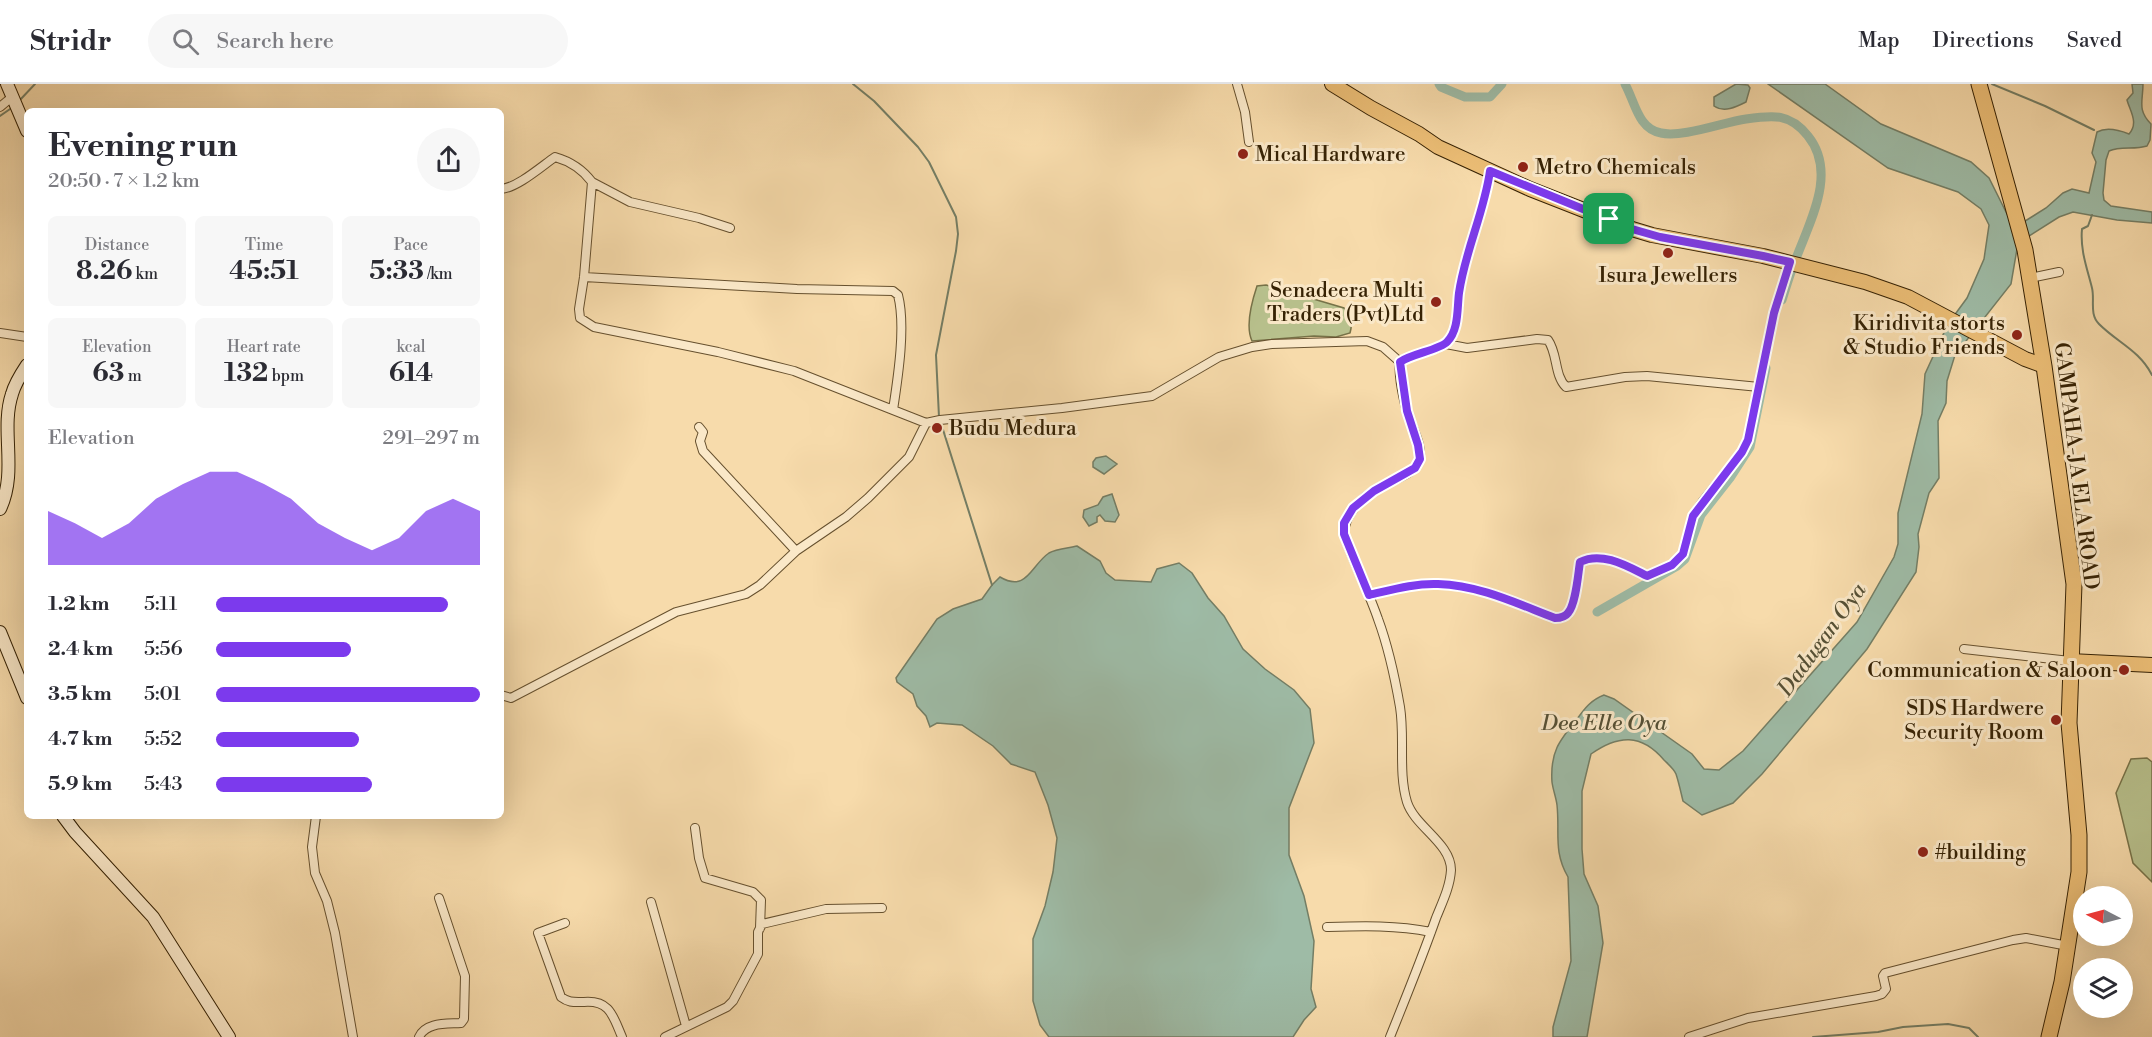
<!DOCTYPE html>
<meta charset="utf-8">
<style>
body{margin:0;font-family:"Libre Bodoni",serif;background:#f7f7f7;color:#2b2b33;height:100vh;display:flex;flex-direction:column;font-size:22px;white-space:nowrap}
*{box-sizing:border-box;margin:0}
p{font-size:20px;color:#7c7c81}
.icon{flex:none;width:33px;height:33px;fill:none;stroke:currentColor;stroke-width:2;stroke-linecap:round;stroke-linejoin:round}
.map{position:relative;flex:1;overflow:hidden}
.drawer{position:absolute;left:24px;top:24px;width:480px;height:711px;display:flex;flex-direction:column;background:#fff;border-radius:9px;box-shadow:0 6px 24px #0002}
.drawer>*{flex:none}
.needle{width:39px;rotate:276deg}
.controls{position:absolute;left:2073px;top:802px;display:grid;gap:12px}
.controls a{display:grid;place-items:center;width:60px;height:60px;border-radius:50%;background:#fff;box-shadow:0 6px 24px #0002;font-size:30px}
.pin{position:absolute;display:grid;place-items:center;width:51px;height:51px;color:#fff;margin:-26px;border-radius:12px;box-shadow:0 3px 9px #0006}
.round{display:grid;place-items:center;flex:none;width:63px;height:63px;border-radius:32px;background:#f7f7f7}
.head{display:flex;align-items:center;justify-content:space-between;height:102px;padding:0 24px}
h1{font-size:33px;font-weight:700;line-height:45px}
.metrics{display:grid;grid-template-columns:repeat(3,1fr);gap:9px;height:102px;padding:6px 24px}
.metrics div{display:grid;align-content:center;border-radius:9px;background:#f7f7f7;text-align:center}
.metrics b{font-size:26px;font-weight:700}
.metrics small{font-size:16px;font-weight:400}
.metrics p{font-size:16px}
.chart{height:168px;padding:12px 24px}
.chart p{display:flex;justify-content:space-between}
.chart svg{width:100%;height:108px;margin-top:6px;fill:#7c3aed;opacity:.7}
ul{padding:0 24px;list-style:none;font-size:20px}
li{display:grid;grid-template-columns:96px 72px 1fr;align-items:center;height:45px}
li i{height:15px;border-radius:8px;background:#7c3aed}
header{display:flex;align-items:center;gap:36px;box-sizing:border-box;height:84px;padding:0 30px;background:#fff;border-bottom:2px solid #e1e1e2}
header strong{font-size:28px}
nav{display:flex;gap:33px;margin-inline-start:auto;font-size:21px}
.search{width:420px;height:54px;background:#f7f7f7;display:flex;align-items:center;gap:15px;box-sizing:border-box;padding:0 21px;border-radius:33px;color:#7c7c81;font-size:22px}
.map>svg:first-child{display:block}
.green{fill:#b8c18d;stroke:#777248;stroke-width:1.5}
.water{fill:#9ebba6;stroke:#747e65;stroke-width:1.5}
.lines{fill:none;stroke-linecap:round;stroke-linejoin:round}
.stream{stroke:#747e65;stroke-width:2}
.canal{stroke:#9ebba6;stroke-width:9}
.street-casing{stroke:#66502e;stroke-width:10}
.secondary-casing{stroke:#362204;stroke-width:14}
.primary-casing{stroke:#362204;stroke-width:16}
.highway-casing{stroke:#362204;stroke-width:17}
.street{stroke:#fae8c8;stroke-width:8}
.secondary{stroke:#fae8c8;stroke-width:12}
.primary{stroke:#ecbe76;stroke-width:14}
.highway{stroke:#ecbe76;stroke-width:15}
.route-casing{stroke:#fff;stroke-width:12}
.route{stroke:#7c3aed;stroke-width:8}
.poi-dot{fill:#8f2418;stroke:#fae8c8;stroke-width:2}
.labels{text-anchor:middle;stroke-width:6;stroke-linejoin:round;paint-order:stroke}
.poi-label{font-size:21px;fill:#362204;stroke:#fae8c8;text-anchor:start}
.street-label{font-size:21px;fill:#362204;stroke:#fae8c8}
.water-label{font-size:22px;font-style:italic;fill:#555035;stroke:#fae8c8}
</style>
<header>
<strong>Stridr</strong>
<div class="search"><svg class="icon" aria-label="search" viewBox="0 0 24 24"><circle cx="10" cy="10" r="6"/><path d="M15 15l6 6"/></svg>Search here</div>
<nav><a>Map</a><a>Directions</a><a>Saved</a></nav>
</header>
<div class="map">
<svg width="2152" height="953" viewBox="0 0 2152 953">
<rect width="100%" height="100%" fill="#f7dbab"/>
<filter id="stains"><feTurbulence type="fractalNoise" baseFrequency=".00333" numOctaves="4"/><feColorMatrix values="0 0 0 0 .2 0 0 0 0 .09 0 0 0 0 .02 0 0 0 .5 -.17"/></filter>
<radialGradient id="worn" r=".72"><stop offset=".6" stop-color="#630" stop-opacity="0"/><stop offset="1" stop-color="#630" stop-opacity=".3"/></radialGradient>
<!-- green -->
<path class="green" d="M 1266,201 L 1344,224 C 1351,232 1353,238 1350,249 L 1336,253 L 1314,252 L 1252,257 C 1245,242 1252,217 1257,202 Z
M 2147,674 L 2152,678 L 2152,798 L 2133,779 L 2116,709 L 2131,675 Z"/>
<!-- water -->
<path class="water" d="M 1736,0 L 1748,1 L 1750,4 L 1746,18 C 1736,23 1724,29 1714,22 L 1714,13 Z
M 1768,0 L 1825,0 L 1881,40 L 1971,78 L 1989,94 L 2014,144 L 2046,124 L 2063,109 L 2072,105 L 2089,109 L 2096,78 L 2092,69 L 2097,48 C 2106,43 2119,46 2129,50 C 2139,39 2130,27 2127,16 L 2133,9 L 2132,0 L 2143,0 C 2143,17 2137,26 2151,40 L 2150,56 L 2147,62 C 2134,66 2121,62 2109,67 L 2106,76 L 2103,109 L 2104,116 L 2111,122 L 2152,128 L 2152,139 L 2117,136 L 2073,128 L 2059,133 L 2018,159 L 2011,200 L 1955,271 L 1947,297 L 1946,319 L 1938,337 L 1939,394 L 1929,409 L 1918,450 L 1919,463 L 1916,488 L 1867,565 L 1762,690 L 1733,719 L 1702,731 L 1683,717 C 1681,709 1679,699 1676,690 C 1674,685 1668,680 1664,676 C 1641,649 1618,651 1591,670 L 1582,707 L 1582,765 L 1584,790 L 1598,822 L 1603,859 L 1587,953 L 1553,953 L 1553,943 L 1571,877 L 1568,793 C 1553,767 1560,749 1557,721 C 1556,713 1553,706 1552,698 C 1550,668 1559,657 1577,635 C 1585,624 1591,616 1604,611 L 1614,615 L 1692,670 L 1704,685 L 1719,686 L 1743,667 L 1857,538 L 1894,473 L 1898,460 L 1898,429 L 1922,330 L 1925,290 L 1948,240 L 1967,214 L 1984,175 L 1989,141 L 1981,125 L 1958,108 L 1888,84 Z
M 1106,372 L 1117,380 L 1104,390 L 1093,383 L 1093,378 L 1096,374 Z
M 1112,410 L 1119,431 L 1115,438 L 1105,437 L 1100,431 L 1097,433 L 1097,438 L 1089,442 L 1083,433 L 1084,426 L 1098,421 L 1103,413 Z
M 1077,462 L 1100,477 L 1106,489 L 1115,496 L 1151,498 L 1157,485 L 1179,479 L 1192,489 L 1208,514 L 1224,532 L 1243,565 L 1265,585 L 1294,606 L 1310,625 L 1314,659 L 1289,724 L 1289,771 L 1304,812 L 1314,857 L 1311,905 L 1316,923 L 1304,936 L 1293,953 L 1049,953 L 1040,941 L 1033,917 L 1033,855 L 1045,822 L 1053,788 L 1057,754 L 1048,721 L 1035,688 L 1011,680 L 993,662 L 962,641 L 937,639 L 930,643 L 926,632 L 917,622 L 913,610 L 897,598 L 896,594 L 937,535 L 953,525 L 982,515 L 992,501 L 1000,493 C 1027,509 1031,481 1049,469 C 1056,465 1069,464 1077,462 Z"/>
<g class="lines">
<!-- stream -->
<path class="stream" d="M 853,0 L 874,17 L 918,63 L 929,78 L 956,133 L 958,150 L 956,167 L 936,271 L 939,333 L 992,501
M 1992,0 L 2045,22 L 2094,46
M 19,17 L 35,0
M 0,32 L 13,23
M 2092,131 L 2088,142 L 2082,145 C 2080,166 2087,184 2092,204 C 2095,216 2089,230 2099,240 C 2118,259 2139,266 2152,291
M 1813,953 L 1878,948 L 1903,943 L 1948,940 L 1969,944 L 1978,953"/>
<!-- canal -->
<path class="canal" d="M 1439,0 L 1441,3 L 1465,13 L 1490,13 L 1502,0
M 1625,0 C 1635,18 1638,45 1661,49 C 1682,54 1724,38 1746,35 C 1773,31 1790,29 1808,52 C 1837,88 1811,135 1797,172 C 1791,186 1787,201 1782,216
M 1597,528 L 1677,482 L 1685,475 L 1701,431 L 1730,394 L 1750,363 L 1766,284"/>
<defs>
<path id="street" d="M 1237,0 L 1245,28 L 1249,58
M 0,23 L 12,13
M 592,98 L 630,118 L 699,134 L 730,144
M 501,105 C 517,104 542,82 555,73 C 569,77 583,86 592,98 L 584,193 L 579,225 L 580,234 L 594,243 L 718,268 L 794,287 L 893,326
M 584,193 L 797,205 L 893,207 L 898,211 C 906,242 898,293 893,326 L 926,339 L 940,336 L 1062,324 L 1152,312 L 1219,273 L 1252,263 L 1272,260 L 1367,257 L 1383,263 L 1400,278
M 2030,194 L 2059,188
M 0,249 L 27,253
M 1446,260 L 1467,264 L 1537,255 L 1548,256 C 1558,270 1554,291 1566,303 L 1625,293 L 1647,292 L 1759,303
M 1400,278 C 1411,270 1438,267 1446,259 C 1458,249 1458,226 1459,211 C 1464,169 1484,130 1490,87
M 699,343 L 703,348 L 700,357 L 703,367 L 796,467
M 1369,511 C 1391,506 1415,499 1438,500 C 1479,501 1518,520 1555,534 C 1560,534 1565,533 1568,529 C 1576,519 1578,490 1580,478 C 1602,467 1627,482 1647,492 L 1672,481 L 1683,470 L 1693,432 L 1703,417 L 1742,368 L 1748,356 L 1774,229 L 1790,178
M 1964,565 L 2070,577
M 501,611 L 511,614 L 676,528 L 746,510 L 760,501 L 796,467 L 846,433 L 868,414 L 909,373 L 926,339
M 316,732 L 312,763 L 315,789 L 327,817 L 335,849 L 353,953
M 695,744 L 699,774 L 705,794 L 753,808 L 761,816 L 760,844
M 651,818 L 686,942
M 565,839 L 538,849 L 561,913 C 569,919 574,918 584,918 C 610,916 613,932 622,953
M 1327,843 C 1363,842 1396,841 1431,848
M 419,953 C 426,938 446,940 461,939 L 464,935 L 465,892 L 439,814
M 665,953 L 727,923 L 733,917 L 758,870 L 758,848 L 762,840 L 826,825 L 882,824
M 1390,953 C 1406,913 1422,874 1436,834 C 1442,819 1450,803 1451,786 C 1451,759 1415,743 1407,718 C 1398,688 1405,654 1400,623 C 1395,594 1388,562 1378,535 C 1368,506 1354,479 1344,450 C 1345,425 1368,408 1390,398 C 1400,393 1415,388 1419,377 C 1424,363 1411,342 1407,328 C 1403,313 1398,293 1400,278
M 1689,953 L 1748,934 L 1876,912 L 1882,910 L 1886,905 L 1883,892 L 1885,889 L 2013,856 L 2026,854 L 2068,862"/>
<path id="secondary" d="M 7,0 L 27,47
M 0,425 C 18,387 0,346 12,310 C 15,299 21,290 27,281
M 0,548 L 27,614
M 63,732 L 75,748 L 153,833 L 229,953"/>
<path id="primary" d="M 1332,0 L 1371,24 L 1419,50 L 1438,63 L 1530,105 L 1632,145 L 1652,151 L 1763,172 L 1865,198 L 1908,213 L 2025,275 L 2044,282
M 2070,577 L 2152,581"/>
<path id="highway" d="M 1979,0 L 2025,166 L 2044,282 L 2074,500 L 2069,639 L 2079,751 L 2079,788 L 2062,898 L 2049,953"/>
</defs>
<!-- street casing -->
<use href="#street" class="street-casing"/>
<!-- secondary casing -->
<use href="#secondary" class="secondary-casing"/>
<!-- primary casing -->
<use href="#primary" class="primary-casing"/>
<!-- highway casing -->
<use href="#highway" class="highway-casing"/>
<!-- street -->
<use href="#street" class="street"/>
<!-- secondary -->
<use href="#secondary" class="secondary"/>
<!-- primary -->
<use href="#primary" class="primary"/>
<!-- highway -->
<use href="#highway" class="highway"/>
</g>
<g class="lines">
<defs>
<path id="route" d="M 1490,87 L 1632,145 L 1660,153 L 1763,172 L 1790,178 L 1774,229 L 1748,356 L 1742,368 L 1693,432 L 1683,470 L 1672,481 L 1647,492 C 1627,482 1602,467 1580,478 C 1578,490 1576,520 1568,529 C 1565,533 1560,534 1555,534 C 1518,520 1479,501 1438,500 C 1415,499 1391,506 1369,511 L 1344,450 L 1344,439 L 1353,424 L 1374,407 L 1415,384 L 1420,375 L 1418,361 L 1407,327 L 1400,278 C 1411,270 1439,266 1447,258 C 1459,246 1457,225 1459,209 C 1465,167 1484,129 1490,87 Z"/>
</defs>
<!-- route casing -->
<use href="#route" class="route-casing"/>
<!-- route -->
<use href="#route" class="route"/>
</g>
<!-- markers -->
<g class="poi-dot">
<circle cx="1243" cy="70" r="6"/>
<circle cx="1523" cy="83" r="6"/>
<circle cx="1668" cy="169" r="6"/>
<circle cx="1436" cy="218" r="6"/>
<circle cx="2017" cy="251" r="6"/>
<circle cx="937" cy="344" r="6"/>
<circle cx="2124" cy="586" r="6"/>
<circle cx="2056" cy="636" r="6"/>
<circle cx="1923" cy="768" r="6"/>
</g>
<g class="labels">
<!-- poi labels -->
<g class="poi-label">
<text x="1255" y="77">Mical Hardware</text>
<text x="1535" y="90">Metro Chemicals</text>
<text x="1668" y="198" text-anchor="middle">Isura Jewellers</text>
<text x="1424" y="213" text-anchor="end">Senadeera Multi<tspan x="1424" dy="24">Traders (Pvt)Ltd</tspan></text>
<text x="2005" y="246" text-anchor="end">Kiridivita storts<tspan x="2005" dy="24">&amp; Studio Friends</tspan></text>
<text x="949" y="351">Budu Medura</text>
<text x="2112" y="593" text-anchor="end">Communication &amp; Saloon</text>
<text x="2044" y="631" text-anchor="end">SDS Hardwere<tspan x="2044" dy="24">Security Room</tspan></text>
<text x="1935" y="775">#building</text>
</g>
<!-- street labels -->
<g class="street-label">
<text transform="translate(2077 382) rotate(83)" y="7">GAMPAHA-JA ELA ROAD</text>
</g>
<!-- water labels -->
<g class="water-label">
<text transform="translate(1821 555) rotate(-54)" y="8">Dadugan Oya</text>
<text x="1604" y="646">Dee Elle Oya</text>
</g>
</g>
<rect width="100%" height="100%" filter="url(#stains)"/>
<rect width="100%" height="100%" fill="url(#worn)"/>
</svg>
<div class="controls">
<a><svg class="needle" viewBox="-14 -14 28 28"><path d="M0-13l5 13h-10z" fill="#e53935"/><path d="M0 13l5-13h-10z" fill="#7c7c81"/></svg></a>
<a><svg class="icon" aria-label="layers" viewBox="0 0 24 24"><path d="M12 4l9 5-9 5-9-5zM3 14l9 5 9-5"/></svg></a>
</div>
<div class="pin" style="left:1609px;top:135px;background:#1e9e55"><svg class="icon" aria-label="arrive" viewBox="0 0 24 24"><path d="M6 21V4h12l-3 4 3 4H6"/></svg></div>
<section class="drawer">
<div class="head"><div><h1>Evening run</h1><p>20:50 · 7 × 1.2 km</p></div><a class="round"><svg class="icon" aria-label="share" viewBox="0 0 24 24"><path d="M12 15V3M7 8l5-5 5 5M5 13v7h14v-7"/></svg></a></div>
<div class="metrics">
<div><p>Distance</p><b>8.26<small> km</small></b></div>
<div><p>Time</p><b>45:51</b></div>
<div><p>Pace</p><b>5:33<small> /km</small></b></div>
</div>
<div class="metrics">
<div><p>Elevation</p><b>63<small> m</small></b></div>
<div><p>Heart rate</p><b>132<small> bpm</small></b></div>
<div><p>kcal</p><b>614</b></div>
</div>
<div class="chart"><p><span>Elevation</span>291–297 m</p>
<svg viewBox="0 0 160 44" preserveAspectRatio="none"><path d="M0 44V22L10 27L20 33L30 27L40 17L50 11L60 6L70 6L80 11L90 17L100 27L110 33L120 38L130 33L140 22L150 17L160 22V44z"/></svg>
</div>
<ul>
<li><b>1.2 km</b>5:11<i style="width:88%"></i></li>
<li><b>2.4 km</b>5:56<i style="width:51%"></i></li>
<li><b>3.5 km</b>5:01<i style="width:100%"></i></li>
<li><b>4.7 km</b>5:52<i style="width:54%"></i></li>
<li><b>5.9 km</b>5:43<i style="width:59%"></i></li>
</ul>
</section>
</div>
